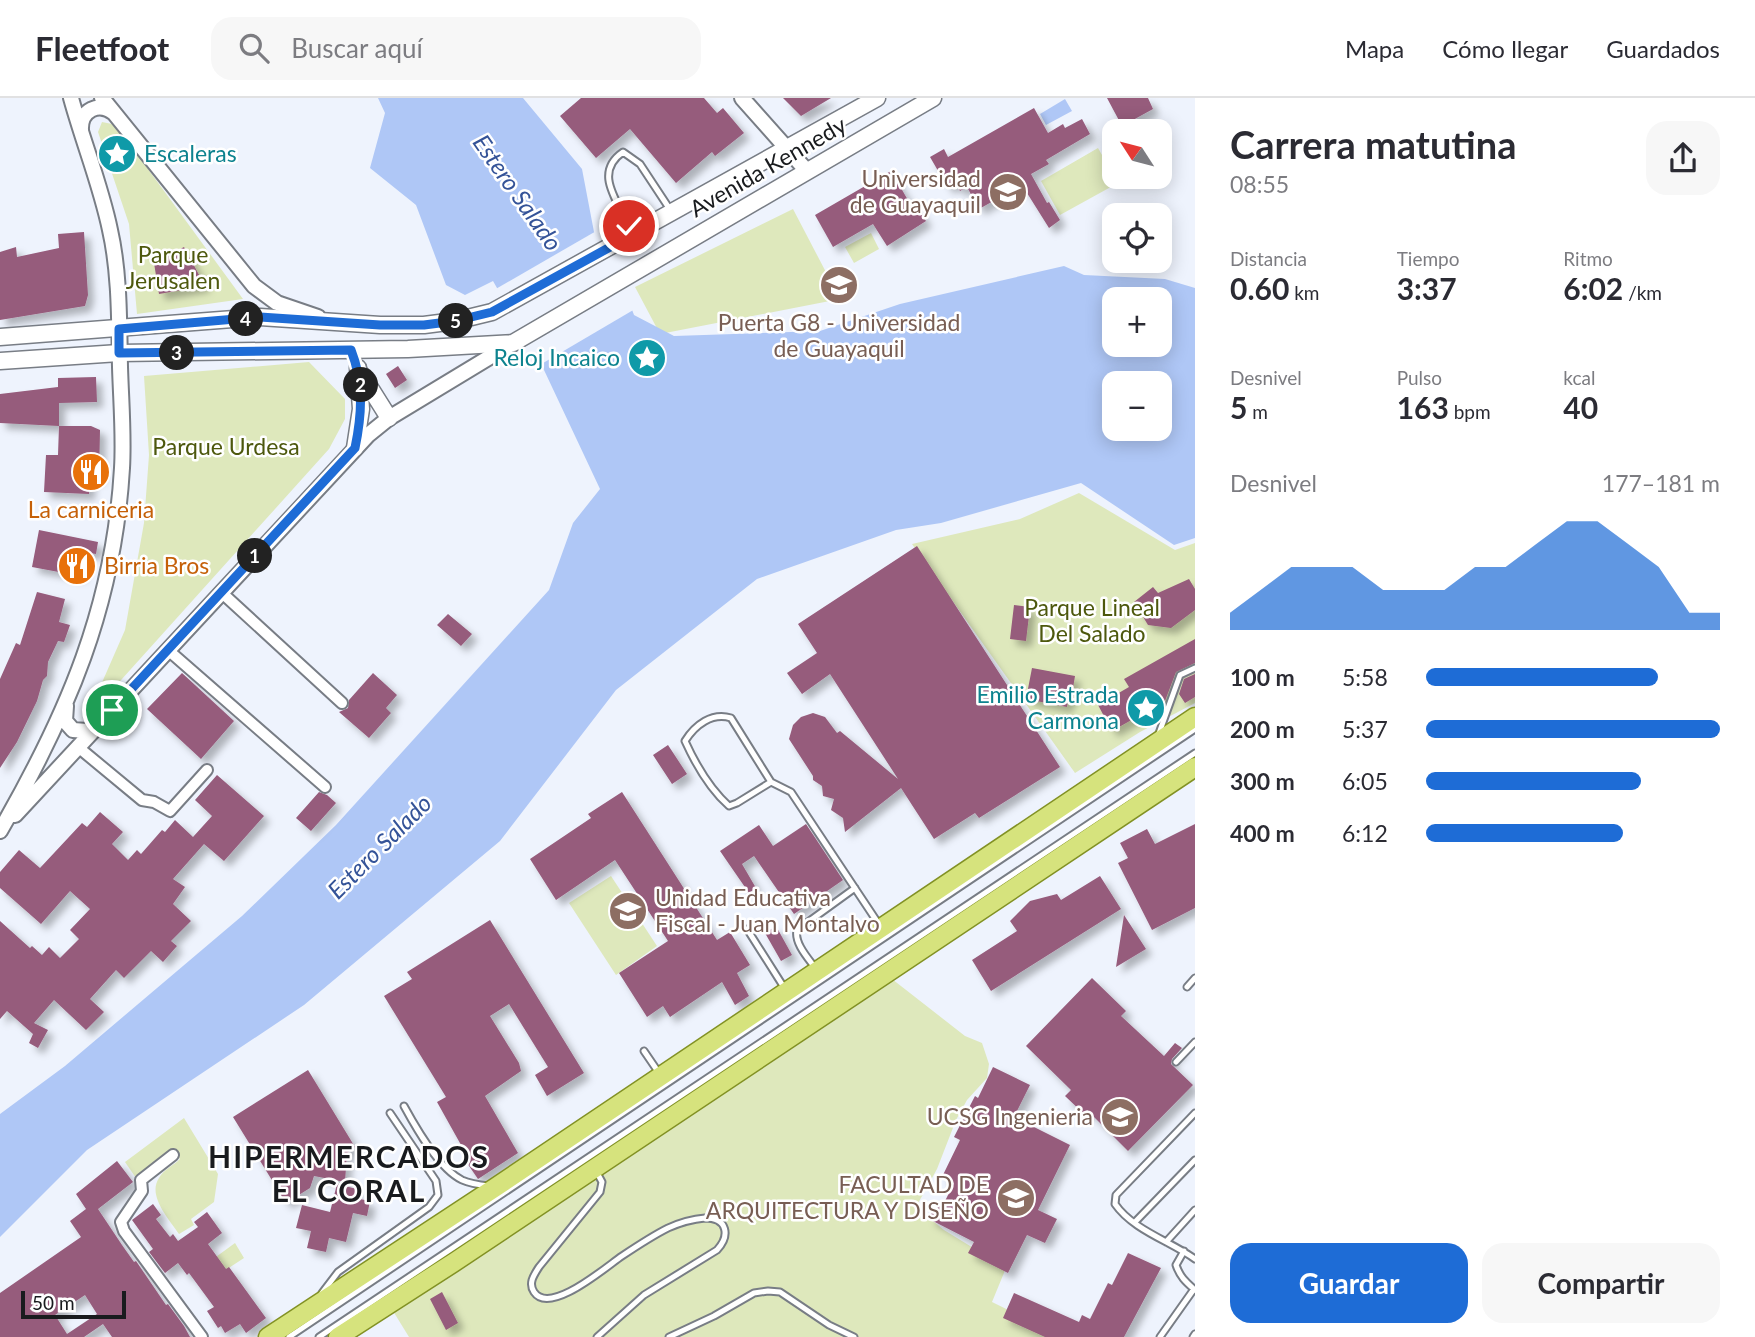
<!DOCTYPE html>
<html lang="es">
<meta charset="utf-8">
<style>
body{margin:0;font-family:Lato,sans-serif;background:#f7f7f7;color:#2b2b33;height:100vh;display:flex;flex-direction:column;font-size:26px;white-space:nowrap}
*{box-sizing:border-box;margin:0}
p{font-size:23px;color:#7c7c81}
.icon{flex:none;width:38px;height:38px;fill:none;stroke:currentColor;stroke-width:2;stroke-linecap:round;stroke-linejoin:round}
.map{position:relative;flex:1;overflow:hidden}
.details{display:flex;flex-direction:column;background:#fff;width:560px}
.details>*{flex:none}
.needle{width:46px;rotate:306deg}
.tools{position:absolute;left:1102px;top:21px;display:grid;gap:14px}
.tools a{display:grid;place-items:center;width:70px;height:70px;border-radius:14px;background:#fff;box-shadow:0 4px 18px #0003;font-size:35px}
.scale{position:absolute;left:21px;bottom:18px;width:105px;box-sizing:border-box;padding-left:7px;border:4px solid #191b1e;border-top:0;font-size:19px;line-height:24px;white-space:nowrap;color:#191b1e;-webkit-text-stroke:5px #fff;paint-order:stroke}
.pin{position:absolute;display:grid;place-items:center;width:60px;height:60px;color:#fff;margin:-30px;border:4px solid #fff;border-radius:50%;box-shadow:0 2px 7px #0007}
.km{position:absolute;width:35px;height:35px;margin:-18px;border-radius:50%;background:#222;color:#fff;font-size:19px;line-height:35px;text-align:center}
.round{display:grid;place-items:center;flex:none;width:74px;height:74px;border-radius:21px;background:#f7f7f7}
.summary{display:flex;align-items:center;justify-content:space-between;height:119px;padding:0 35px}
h1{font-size:38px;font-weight:700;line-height:52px}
.figures{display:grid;grid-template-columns:repeat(3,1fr);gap:10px;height:119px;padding:7px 35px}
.figures div{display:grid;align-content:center}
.figures b{font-size:30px;font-weight:700}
.figures small{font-size:19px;font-weight:400}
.figures p{font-size:19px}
.chart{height:196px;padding:14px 35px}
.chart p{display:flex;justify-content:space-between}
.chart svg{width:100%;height:126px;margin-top:7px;fill:#1e6cd6;opacity:.7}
.primary-button{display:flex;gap:14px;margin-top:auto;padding:14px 35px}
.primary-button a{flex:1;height:80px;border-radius:21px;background:#1e6cd6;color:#fff;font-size:28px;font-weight:700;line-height:80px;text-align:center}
.primary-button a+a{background:#f7f7f7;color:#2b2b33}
ul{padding:0 35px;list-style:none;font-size:23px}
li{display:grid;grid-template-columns:112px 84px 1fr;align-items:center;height:52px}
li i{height:18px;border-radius:9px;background:#1e6cd6}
header{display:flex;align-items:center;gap:42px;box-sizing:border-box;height:98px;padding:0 35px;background:#fff;border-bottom:2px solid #e1e1e2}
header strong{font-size:33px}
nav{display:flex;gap:38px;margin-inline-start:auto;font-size:24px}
.search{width:490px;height:63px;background:#f7f7f7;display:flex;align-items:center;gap:18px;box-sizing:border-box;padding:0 24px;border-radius:21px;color:#7c7c81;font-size:26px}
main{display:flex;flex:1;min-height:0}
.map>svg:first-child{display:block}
.green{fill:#dee8bc}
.water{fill:#afc7f6;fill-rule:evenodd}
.pier{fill:#eef3fd}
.building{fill:#965b7b;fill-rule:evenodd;filter:url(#shadow)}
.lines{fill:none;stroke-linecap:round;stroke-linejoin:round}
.service-casing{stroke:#787d85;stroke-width:9}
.minor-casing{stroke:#787d85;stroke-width:14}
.tertiary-casing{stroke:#787d85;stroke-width:18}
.secondary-casing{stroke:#787d85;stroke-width:19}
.primary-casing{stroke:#829124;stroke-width:21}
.service{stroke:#fff;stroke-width:5}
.minor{stroke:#fff;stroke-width:10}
.tertiary{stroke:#fff;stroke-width:14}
.secondary{stroke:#fff;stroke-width:16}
.primary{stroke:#d6e37d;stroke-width:18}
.route-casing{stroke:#fff;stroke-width:14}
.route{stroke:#1e6cd6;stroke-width:9}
.labels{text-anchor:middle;stroke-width:5;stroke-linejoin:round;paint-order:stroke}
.culture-label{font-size:23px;fill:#0d838f;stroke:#fff;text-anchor:end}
.street-label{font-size:23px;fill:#191b1e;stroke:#fff}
.education-label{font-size:23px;fill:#785e54;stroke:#fff;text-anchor:end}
.park-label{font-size:23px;fill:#4d580d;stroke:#fff}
.food-label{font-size:23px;fill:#c56008;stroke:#fff}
.water-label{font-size:24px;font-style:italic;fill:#345398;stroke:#fff}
.district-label{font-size:30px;font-weight:bold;letter-spacing:2px;fill:#191b1e;stroke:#fff}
</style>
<header>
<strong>Fleetfoot</strong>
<div class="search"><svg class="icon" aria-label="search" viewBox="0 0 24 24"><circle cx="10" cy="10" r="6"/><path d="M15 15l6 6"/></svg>Buscar aquí</div>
<nav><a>Mapa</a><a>Cómo llegar</a><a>Guardados</a></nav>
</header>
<main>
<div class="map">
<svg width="1195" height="1239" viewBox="0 0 1195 1239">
<defs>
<filter id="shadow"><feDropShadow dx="6" dy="6" stdDeviation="3.5" flood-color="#0004"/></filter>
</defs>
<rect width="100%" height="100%" fill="#eef3fd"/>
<!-- green -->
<path class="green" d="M 102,24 L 112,26 L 129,45 L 243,201 L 137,216 L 129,126 L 98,34 Z
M 1098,50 L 1118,85 L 1060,117 L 1041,83 Z
M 793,111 L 840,201 L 660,236 L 635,189 Z
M 871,135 L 879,151 L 854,165 L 845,149 Z
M 309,264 L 345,301 L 345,321 L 329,351 L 86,621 L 125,532 L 144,425 L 149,357 L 144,278 Z
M 1079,395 L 1175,452 L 1195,445 L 1195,605 L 1140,634 L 1075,675 L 912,446 L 1020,421 Z
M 611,778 L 657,848 L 616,877 L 569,805 Z
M 892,881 L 965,938 L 982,945 L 989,966 L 987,980 L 967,1002 L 956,1022 L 937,1071 L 916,1109 L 944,1132 L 1006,1170 L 992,1204 L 1064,1239 L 409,1239 L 393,1213 Z
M 184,1020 L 218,1076 L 214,1104 L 191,1121 L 194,1127 L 179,1136 C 169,1121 147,1098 159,1080 C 163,1072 174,1067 180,1061 L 174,1054 L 136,1080 L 125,1064 Z
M 235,1145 L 244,1160 L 218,1177 L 209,1164 Z"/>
<!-- water -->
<path class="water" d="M 378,0 L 523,0 L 582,71 L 594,134 L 625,193 L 634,217 L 674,238 L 820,233 L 900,206 L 1064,168 L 1084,177 L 1165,181 L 1195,190 L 1195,440 L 1174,447 L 1081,385 L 941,425 L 896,432 L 757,481 L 616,592 L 500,743 L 304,907 L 87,1052 L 0,1139 L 0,1016 L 65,968 L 242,818 L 336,727 L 549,492 L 573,425 L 600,391 L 544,272 L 493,183 L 465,197 L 446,187 L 416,107 L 370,70 L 385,15 ZM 1115,201 L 1160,201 L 1160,247 L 1115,247 ZM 1115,285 L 1160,285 L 1160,331 L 1115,331 Z
M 1065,1 L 1072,13 L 1046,27 L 1040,16 Z"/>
<!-- pier -->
<path class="pier" d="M 598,132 L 635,211 L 538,268 L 494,192 Z"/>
<!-- building -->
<path class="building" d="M 581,0 L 704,0 L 717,15 L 723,10 L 744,35 L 715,58 L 712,54 L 676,85 L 630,31 L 596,60 L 560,18 Z
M 783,0 L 831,0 L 801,18 Z
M 1107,0 L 1148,0 L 1153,11 L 1122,28 Z
M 1034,10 L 1048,35 L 1063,26 L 1065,30 L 1082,21 L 1090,36 L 1046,62 L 1049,66 L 1031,76 L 1047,105 L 1049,104 L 1060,122 L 1049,130 L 1022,87 L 979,111 L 967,89 L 960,93 L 956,86 L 948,90 L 930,59 L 944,51 L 948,59 Z
M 891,73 L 912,109 L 915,107 L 926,123 L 887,148 L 873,126 L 833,149 L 815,117 Z
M 84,134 L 88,197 L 85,208 L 0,222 L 0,154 L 16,149 L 17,159 L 59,150 L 58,136 Z
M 184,149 L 205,188 L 159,196 L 154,165 Z
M 398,268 L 407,282 L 395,290 L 386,276 Z
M 96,279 L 97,304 L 59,305 L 59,328 L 0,325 L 0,296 L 58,289 L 58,280 Z
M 59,328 L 91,328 L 100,332 L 99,380 L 90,379 L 89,396 L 44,394 L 46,357 L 58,357 Z
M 39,432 L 98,444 L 96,456 L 84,454 L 80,478 L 32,469 Z
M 917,448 L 1060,669 L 979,720 L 975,715 L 934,741 L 901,690 L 845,734 L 843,720 L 831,712 L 834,701 L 823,698 L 822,688 L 813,682 L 813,678 L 789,641 L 793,627 L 801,619 L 813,615 L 825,619 L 837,635 L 840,633 L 898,681 L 830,576 L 802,596 L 787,575 L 817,555 L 798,526 Z
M 1189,481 L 1195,491 L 1195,512 L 1171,530 L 1148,527 L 1134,504 L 1153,489 L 1158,495 Z
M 37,494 L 65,501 L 59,524 L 70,527 L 64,544 L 58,543 L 48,564 L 47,578 L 43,582 L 37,603 L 17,644 L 0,670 L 0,581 L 16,545 L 20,547 Z
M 1014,507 L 1030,509 L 1026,543 L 1010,541 Z
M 448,516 L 472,536 L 461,548 L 437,527 Z
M 1195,541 L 1195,565 L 1176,574 L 1165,603 L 1112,633 L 1098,607 L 1129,589 L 1124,581 Z
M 1032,570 L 1075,578 L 1071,602 L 1068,601 L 1067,609 L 1026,601 Z
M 182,575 L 234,623 L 201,661 L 147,611 Z
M 373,575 L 397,597 L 386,610 L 391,615 L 369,640 L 339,614 L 348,610 L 349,602 Z
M 1195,576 L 1195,599 L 1185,605 L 1179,596 L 1184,581 Z
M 668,647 L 687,676 L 672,686 L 653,657 Z
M 217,677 L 264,718 L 224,763 L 204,746 L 173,781 L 185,789 L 173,806 L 191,823 L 171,843 L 177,848 L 163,864 L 151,853 L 124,880 L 116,872 L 90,901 L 104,914 L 86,932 L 54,902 L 34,925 L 48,932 L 38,950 L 29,945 L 33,936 L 7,913 L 0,921 L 0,823 L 30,850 L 32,848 L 42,857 L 49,849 L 60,860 L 79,841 L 70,832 L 90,811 L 70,793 L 41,826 L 0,790 L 0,774 L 19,752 L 40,770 L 82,725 L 87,729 L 100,714 L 123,734 L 112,746 L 128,762 L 137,752 L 141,756 L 162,732 L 165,734 L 175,722 L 193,739 L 212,718 L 195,702 Z
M 319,694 L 327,697 L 336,705 L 311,733 L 296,720 Z
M 622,694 L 717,842 L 730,834 L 750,867 L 737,875 L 749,898 L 735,907 L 722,884 L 670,919 L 663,908 L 647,919 L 619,875 L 668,843 L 615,762 L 556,802 L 530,761 L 591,720 L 588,716 Z
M 806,726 L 843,782 L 794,816 L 754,758 L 742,766 L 756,790 L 749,795 L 720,753 L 759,727 L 773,748 Z
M 1195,726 L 1195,810 L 1152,832 L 1118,765 L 1128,760 L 1120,745 L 1147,731 L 1155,746 Z
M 1100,778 L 1121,811 L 991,893 L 972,862 L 1017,833 L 1010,823 L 1030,803 L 1057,796 L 1061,802 Z
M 1124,817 L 1146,851 L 1116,869 Z
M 490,822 L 584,975 L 547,998 L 535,977 L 548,969 L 509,906 L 490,918 L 519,965 L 521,973 L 485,998 L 518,1055 L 478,1081 L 467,1065 L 470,1063 L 437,1004 L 446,999 L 384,898 L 412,881 L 407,874 Z
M 776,828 L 792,857 L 781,863 L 765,835 Z
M 1092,880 L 1126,913 L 1121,918 L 1164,958 L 1175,945 L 1182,950 L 1172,961 L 1171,966 L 1193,987 L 1128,1053 L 1087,1012 L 1084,1016 L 1065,998 L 1071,992 L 1026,948 Z
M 993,969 L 1030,987 L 1014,1019 L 1070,1047 L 1038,1112 L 1057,1121 L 1045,1145 L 1027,1137 L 1008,1175 L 968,1155 L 974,1144 L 929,1121 L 936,1106 L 942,1109 L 954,1085 L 942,1079 L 960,1042 L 954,1039 L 975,998 L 978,1000 Z
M 308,972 L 355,1049 L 347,1055 L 345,1084 L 314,1078 L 310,1090 L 286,1105 L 233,1019 Z
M 117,1063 L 133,1084 L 98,1111 L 122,1147 L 134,1164 L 136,1163 L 166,1207 L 168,1206 L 184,1228 L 190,1239 L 112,1239 L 103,1226 L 84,1239 L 0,1239 L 0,1195 L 81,1139 L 70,1123 L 86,1111 L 76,1096 ZM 85,1197 L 97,1216 L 67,1236 L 55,1217 Z
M 337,1086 L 357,1091 L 355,1100 L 370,1103 L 367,1118 L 353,1115 L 346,1144 L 329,1140 L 326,1154 L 307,1150 L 311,1133 L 296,1130 L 302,1107 L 330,1114 Z
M 153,1106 L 161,1117 L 156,1121 L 170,1139 L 173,1136 L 178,1143 L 198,1129 L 194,1124 L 207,1114 L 222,1135 L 208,1146 L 226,1171 L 229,1169 L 266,1220 L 246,1235 L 240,1226 L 225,1235 L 221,1228 L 218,1230 L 207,1213 L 214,1209 L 189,1175 L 187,1177 L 178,1165 L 165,1175 L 149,1154 L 153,1151 L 132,1122 Z
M 1128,1155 L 1161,1170 L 1124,1239 L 1045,1239 L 1003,1220 L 1014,1195 L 1079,1224 L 1082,1217 L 1090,1221 L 1108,1185 L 1112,1187 Z
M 442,1194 L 458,1225 L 446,1232 L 430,1201 Z"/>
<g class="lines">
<defs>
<path id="service" d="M 631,134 C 621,106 591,76 623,54 L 640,66 L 671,113
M 1158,638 L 1180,577 L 1195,570
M 771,684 L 737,705 L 729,708 C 711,692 695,665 685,643 C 695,627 712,614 731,620 L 771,684 L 791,694 L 880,828
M 747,831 L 785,891
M 816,871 C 808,860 794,845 797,832 L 855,790
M 1187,889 L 1195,880
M 644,953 L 659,975
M 1176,964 L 1195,944
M 404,1008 C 416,1030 439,1071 462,1082 C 471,1086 480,1087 489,1088
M 1195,1015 L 1116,1097 L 1115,1106 C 1133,1132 1170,1143 1195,1161
M 596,1073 L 602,1084 L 600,1094 L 539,1169 C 534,1177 528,1185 534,1194 C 550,1218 607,1168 622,1158 C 637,1148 652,1138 668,1130 C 679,1125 693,1121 705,1120 C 728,1120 730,1138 717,1152 L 644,1197 L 597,1239
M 1135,1124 L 1195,1062
M 1166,1144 L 1195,1112
M 1184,1153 L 1176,1167 C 1180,1179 1186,1184 1195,1192
M 322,1195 L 338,1174 L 429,1109 L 438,1097 L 436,1083 L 390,1015
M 289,1239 L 1195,631
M 319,1239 L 1195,655
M 669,1239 L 714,1218 L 754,1195 L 768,1193 L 780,1194 L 829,1227 L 854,1239
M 1160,1239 L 1194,1191
M 1193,1239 L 1195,1236"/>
<path id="minor" d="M 221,494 L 342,605
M 168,552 L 325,689
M 78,649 L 142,702 L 154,704 L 170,713 L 207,672
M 173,1057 L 141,1082 L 142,1093 L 121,1124 L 124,1133 L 202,1239"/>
<path id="tertiary" d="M 102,0 L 254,188 L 277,205 L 318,219
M 742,0 L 806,72
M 81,32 C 80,12 99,3 114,15
M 66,608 L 65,623 L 73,632 L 87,633 L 97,626
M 15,717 L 368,337 L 389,320 L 513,245
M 0,733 C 68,615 114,508 122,370 C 124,337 121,303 120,269 C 119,225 120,176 110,132 C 101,88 83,44 71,0"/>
<path id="secondary" d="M 0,239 L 260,219 L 380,227 L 424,227 L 455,223 L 492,214 L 877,0
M 0,263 L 119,255 L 408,251 L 513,245 L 933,0
M 362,277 L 389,320
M 355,350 L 361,311 L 358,270"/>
<path id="primary" d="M 268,1239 L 496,1089 L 1195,619
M 338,1239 L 456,1163 L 1195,669"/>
</defs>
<!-- service casing -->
<use href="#service" class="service-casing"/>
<!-- minor casing -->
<use href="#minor" class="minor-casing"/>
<!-- tertiary casing -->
<use href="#tertiary" class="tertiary-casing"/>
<!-- secondary casing -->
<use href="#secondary" class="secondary-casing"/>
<!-- primary casing -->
<use href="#primary" class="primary-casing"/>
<!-- service -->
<use href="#service" class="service"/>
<!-- minor -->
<use href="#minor" class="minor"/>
<!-- tertiary -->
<use href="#tertiary" class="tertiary"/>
<!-- secondary -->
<use href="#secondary" class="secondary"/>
<!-- primary -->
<use href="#primary" class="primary"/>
</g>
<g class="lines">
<defs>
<path id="route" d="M 112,612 L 355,350 C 362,316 364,285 351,252 L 119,255 L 119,231 L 260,219 L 380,227 L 424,227 L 455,223 L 492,214 L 632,137 L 629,128"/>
</defs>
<!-- route casing -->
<use href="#route" class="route-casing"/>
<!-- route -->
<use href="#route" class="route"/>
</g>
<!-- icons -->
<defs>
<symbol id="sight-disc" viewBox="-11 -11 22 22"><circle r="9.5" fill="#0f9aa8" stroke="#fff"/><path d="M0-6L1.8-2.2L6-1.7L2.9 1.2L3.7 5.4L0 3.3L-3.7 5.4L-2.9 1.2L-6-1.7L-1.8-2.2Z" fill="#fff"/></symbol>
<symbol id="university-disc" viewBox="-11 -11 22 22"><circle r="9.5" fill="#8d6e63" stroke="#fff"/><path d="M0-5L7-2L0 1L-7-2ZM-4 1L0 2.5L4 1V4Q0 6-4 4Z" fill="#fff"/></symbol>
<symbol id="restaurant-disc" viewBox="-11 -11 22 22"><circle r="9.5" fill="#e8710a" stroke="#fff"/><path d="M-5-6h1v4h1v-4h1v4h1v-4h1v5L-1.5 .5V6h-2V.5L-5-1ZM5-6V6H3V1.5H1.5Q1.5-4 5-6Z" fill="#fff"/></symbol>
<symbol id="school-disc" viewBox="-11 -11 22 22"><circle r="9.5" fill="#8d6e63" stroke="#fff"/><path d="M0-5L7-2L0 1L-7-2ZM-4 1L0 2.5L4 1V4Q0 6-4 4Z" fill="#fff"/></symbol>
</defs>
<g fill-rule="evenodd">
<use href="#sight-disc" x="95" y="34" width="44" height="44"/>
<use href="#university-disc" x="986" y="72" width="44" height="44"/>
<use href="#university-disc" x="817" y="165" width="44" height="44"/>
<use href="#sight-disc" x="625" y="238" width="44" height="44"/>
<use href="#restaurant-disc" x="69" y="352" width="44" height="44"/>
<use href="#restaurant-disc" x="55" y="446" width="44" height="44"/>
<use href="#sight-disc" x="1124" y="588" width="44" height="44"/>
<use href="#school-disc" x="606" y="791" width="44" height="44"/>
<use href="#school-disc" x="1098" y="997" width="44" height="44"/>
<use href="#university-disc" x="994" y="1078" width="44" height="44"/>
</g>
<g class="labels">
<!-- culture labels -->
<g class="culture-label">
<text x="144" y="64" text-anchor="start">Escaleras</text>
<text x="620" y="268">Reloj Incaico</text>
<text x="1119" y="605">Emilio Estrada<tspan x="1119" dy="26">Carmona</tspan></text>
</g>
<!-- street labels -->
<g class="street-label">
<text transform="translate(768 69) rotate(-30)" y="8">Avenida Kennedy</text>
</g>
<!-- education labels -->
<g class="education-label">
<text x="981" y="89">Universidad<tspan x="981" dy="26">de Guayaquil</tspan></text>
<text x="839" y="233" text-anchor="middle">Puerta G8 - Universidad<tspan x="839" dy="26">de Guayaquil</tspan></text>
<text x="655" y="808" text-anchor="start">Unidad Educativa<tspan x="655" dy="26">Fiscal - Juan Montalvo</tspan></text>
<text x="1093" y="1027">UCSG Ingenieria</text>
<text x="989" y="1095">FACULTAD DE<tspan x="989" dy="26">ARQUITECTURA Y DISEÑO</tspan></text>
</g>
<!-- park labels -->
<g class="park-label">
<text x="173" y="165">Parque<tspan x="173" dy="26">Jerusalen</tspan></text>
<text x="226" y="357">Parque Urdesa</text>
<text x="1092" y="518">Parque Lineal<tspan x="1092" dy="26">Del Salado</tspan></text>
</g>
<!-- food labels -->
<g class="food-label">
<text x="91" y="420">La carniceria</text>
<text x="104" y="476" text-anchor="start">Birria Bros</text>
</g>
<!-- water labels -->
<g class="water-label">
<text transform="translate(517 95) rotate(55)" y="8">Estero Salado</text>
<text transform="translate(380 749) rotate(-45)" y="8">Estero Salado</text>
</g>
<!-- district labels -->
<g class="district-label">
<text x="349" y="1070">HIPERMERCADOS<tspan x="349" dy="34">EL CORAL</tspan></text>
</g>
</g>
</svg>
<div class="tools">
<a><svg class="needle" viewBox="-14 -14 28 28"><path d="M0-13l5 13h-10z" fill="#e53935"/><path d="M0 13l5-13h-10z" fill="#7c7c81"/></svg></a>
<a><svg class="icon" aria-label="locate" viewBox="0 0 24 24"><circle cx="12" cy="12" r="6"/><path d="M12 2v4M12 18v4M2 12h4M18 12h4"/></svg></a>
<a>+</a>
<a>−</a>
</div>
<div class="scale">50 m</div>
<div class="pin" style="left:112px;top:612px;background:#1e9e55"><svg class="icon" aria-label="arrive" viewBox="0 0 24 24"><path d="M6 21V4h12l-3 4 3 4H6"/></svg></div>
<div class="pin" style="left:629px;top:128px;background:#d93025"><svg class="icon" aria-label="check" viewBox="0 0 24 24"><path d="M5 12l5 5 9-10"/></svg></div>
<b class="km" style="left:255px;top:458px">1</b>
<b class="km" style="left:361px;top:287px">2</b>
<b class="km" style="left:177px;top:255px">3</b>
<b class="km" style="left:246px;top:221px">4</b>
<b class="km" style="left:456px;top:223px">5</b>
</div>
<section class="details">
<div class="summary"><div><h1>Carrera matutina</h1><p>08:55</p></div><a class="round"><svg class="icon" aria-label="share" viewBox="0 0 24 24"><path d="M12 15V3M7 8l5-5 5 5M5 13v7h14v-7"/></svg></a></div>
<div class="figures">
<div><p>Distancia</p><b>0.60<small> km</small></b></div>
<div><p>Tiempo</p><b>3:37</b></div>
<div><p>Ritmo</p><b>6:02<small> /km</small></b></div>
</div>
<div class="figures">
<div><p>Desnivel</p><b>5<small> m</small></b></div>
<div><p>Pulso</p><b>163<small> bpm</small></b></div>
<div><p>kcal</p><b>40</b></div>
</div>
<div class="chart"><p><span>Desnivel</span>177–181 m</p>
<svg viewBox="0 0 160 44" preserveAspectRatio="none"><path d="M0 44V38L10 30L20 22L30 22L40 22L50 30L60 30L70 30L80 22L90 22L100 14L110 6L120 6L130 14L140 22L150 38L160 38V44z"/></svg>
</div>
<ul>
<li><b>100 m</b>5:58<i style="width:79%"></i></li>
<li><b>200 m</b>5:37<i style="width:100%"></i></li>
<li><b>300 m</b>6:05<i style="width:73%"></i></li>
<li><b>400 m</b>6:12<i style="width:67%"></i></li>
</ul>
<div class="primary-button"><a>Guardar</a><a>Compartir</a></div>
</section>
</main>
